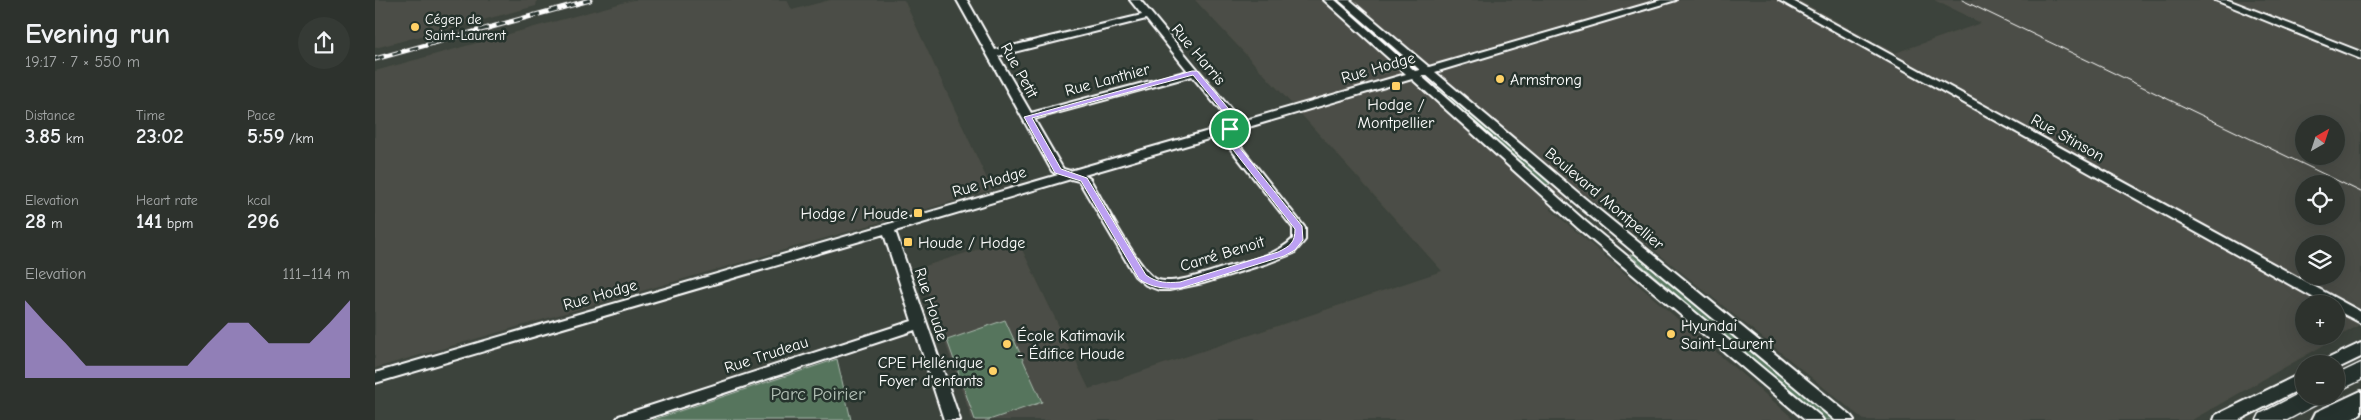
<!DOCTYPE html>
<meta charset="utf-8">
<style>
body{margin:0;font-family:"Comic Neue",sans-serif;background:#353a35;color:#f1f3f6;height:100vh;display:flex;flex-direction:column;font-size:19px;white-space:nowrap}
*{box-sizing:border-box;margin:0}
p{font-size:16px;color:#a7aaaa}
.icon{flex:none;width:28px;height:28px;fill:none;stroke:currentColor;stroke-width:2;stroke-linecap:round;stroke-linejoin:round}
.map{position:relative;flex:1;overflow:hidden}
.sheet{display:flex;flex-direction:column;background:#2d322d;width:375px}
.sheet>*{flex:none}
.needle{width:32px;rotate:39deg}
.fabs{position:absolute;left:1920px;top:115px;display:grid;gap:10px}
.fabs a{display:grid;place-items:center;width:50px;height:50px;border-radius:50%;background:#2d322d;box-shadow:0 5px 20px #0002,0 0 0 1px #484d49;font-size:25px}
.pin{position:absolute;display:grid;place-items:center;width:42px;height:42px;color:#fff;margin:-21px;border:2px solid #fff;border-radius:50%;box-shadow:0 1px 5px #0007}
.round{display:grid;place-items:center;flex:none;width:52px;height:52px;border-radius:26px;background:#353a35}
.head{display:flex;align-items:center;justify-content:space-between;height:85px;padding:0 25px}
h1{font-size:28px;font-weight:700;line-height:38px}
.figures{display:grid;grid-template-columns:repeat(3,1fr);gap:8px;height:85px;padding:5px 25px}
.figures div{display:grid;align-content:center}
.figures b{font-size:21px;font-weight:700}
.figures small{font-size:14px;font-weight:400}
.figures p{font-size:14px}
.chart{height:140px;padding:10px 25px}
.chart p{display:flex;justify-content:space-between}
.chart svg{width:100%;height:90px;margin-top:5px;fill:#bca0f2;opacity:.7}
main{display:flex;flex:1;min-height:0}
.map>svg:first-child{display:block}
.built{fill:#4c4e46;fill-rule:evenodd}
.green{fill:#56745d;stroke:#aabaae}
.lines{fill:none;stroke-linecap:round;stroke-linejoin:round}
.minor-casing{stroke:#fff;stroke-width:4}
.tertiary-casing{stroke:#fff;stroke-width:4}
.secondary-casing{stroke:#fff;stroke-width:3}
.motorway-casing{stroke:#fff;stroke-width:4}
.minor{fill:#26332d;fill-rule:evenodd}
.tertiary{fill:#26332d;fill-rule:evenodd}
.secondary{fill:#26332d;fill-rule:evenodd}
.motorway{fill:#26332d;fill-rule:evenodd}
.tram{stroke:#fff;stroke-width:1}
.rail-casing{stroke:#fff;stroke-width:5}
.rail{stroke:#26332d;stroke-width:3;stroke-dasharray:9;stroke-linecap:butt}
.route{fill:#bca0f2;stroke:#fff;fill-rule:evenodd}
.poi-dot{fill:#ffd166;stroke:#26332d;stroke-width:2}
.labels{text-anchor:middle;stroke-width:5;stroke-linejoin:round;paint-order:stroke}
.far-poi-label{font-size:14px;fill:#fff;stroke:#26332d;text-anchor:start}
.street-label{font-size:16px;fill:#fff;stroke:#26332d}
.poi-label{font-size:16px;fill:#fff;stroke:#26332d;text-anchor:start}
.near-park-label{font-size:19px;fill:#b3c0b6;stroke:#26332d}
</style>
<main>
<section class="sheet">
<div class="head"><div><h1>Evening run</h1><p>19:17 · 7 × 550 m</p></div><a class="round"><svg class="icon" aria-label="share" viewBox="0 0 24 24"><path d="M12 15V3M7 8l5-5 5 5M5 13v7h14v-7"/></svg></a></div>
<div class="figures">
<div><p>Distance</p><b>3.85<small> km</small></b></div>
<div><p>Time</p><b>23:02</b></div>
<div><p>Pace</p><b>5:59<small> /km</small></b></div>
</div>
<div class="figures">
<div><p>Elevation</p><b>28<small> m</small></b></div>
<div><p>Heart rate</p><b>141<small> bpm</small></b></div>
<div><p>kcal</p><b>296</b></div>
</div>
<div class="chart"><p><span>Elevation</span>111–114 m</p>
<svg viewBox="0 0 160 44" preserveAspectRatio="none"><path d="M0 44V6L10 17L20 27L30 38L40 38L50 38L60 38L70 38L80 38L90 27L100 17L110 17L120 27L130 27L140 27L150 17L160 6V44z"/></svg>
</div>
</section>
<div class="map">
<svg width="1986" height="420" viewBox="0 0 1986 420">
<rect width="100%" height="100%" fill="#3c433c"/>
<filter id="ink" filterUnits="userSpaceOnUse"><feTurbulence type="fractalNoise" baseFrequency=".02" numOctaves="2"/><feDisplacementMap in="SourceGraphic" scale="10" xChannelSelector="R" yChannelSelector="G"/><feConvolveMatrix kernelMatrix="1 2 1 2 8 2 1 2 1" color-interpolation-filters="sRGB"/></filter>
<g filter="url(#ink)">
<!-- built -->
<path class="built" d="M 0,0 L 162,0 L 161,6 L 0,48 Z
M 258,0 L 412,0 L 417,10 L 455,0 L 529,0 L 617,190 L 0,368 L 0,71 Z
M 820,0 L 1423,0 L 1520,53 L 1606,23 L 1559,0 L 1986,0 L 1986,324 L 1817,420 L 1489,420 L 1211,195 L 1175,209 L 1420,420 L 597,420 L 544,268 L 641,237 L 714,389 L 1067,271 L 916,103 ZM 1929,124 L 1961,124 L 1961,156 L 1929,156 ZM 1929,184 L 1961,184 L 1961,216 L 1929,216 ZM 1929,244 L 1961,244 L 1961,276 L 1929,276 ZM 1929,304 L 1961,304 L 1961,336 L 1929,336 Z"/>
<!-- green -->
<path class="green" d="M 957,0 L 962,0 L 987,22 L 990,22 L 1039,66 L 1034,67 Z
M 1062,84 L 1175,182 L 1176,184 L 1169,185 L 1057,86 Z
M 1259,254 L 1462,420 L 1449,420 L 1255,255 Z
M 630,320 L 667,402 L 614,420 L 600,420 L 572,340 Z
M 462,359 L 476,420 L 277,420 L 444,365 Z"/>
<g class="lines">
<defs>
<path id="minor" d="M 582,0 L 592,0 L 620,50 L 767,15 L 755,0 L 765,0 L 863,118 L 864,122 L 1031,74 L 949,0 L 960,0 L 1040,71 L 1045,70 L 964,0 L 975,0 L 1054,67 L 1286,0 L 1301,0 L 1060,72 L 1208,197 L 1476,416 L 1479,420 L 1460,420 L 1200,203 L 1051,75 L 1046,76 L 1211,222 L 1445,416 L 1448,420 L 1430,420 L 1203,228 L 1037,79 L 860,131 L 858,137 L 930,228 L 930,240 L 919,253 L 893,263 L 828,283 L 794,290 L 784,290 L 771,285 L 760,276 L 704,181 L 696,179 L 520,231 L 585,420 L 569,420 L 540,330 L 267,420 L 241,420 L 244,416 L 537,321 L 509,234 L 0,383 L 0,373 L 683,175 L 677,171 ZM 771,19 L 813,71 L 656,113 L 623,56 ZM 817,76 L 853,120 L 851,126 L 695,171 L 688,169 L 659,119 ZM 847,135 L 848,139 L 918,228 L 918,239 C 901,256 873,261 851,267 C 834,272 800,285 783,280 C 766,275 726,198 715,179 L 709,175 Z
M 1404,0 L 1416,0 L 1986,312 L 1986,323 L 1961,310 L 1961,304 L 1950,304 Z
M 1840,0 L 1853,0 L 1986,52 L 1986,59 Z"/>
<path id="tertiary" d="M 1986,343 L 1986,357 L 1961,369 L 1961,364 L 1949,364 L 1952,359 Z
M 1929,372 L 1929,387 L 1864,420 L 1839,420 L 1841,415 Z"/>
<path id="secondary" d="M 1986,363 L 1986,380 L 1961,392 L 1961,375 Z
M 1929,391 L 1929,396 L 1949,396 L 1946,402 L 1912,420 L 1882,420 L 1885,414 Z"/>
<path id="motorway" d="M 1986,391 L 1986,414 L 1975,420 L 1937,420 L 1941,412 Z"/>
</defs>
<!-- minor casing -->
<use href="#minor" class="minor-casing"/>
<!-- tertiary casing -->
<use href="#tertiary" class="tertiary-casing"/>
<!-- secondary casing -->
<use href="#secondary" class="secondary-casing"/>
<!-- motorway casing -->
<use href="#motorway" class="motorway-casing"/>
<!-- minor -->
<use href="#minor" class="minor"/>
<!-- tertiary -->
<use href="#tertiary" class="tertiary"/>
<!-- secondary -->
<use href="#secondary" class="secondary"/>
<!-- motorway -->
<use href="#motorway" class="motorway"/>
<!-- tram -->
<path class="tram" d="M 1587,0 L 1986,192"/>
<defs>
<path id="rail" d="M 0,59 L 215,0"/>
</defs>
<!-- rail casing -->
<use href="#rail" class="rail-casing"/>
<!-- rail -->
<use href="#rail" class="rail"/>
</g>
</g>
<!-- route -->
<path class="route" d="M 817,71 L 822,71 L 863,120 L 856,137 L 927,226 L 928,240 L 920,250 L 909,256 L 806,288 C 790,289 777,288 764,279 L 706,181 L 680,173 L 649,117 ZM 818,75 L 855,120 L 848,137 L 920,229 C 920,243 915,246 903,252 L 805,282 C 792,283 782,283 771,275 L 712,178 L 686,169 L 657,118 Z"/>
<!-- markers -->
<g class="poi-dot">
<circle cx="40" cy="27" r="5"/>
<circle cx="1125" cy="79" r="5"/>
<rect x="1016" y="81" width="10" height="10" rx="2.5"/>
<rect x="538" y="208" width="10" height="10" rx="2.5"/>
<rect x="528" y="237" width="10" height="10" rx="2.5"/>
<circle cx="1296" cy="334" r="5"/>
<circle cx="632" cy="344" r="5"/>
<circle cx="618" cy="371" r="5"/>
</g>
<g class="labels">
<!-- far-poi labels -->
<g class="far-poi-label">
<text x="50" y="24">Cégep de<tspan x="50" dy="16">Saint-Laurent</tspan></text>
</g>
<!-- street labels -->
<g class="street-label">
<text transform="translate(824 54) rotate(50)" y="6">Rue Harris</text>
<text transform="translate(1003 67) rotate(-16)" y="6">Rue Hodge</text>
<text transform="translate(645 70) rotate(61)" y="6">Rue Petit</text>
<text transform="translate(732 79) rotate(-15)" y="6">Rue Lanthier</text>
<text transform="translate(1693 137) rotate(29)" y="6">Rue Stinson</text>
<text transform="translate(614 181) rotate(-16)" y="6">Rue Hodge</text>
<text transform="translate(1230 198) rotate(40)" y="6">Boulevard Montpellier</text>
<text transform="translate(847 253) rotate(-17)" y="6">Carré Benoit</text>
<text transform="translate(225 294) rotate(-16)" y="6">Rue Hodge</text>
<text transform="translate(557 304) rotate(72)" y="6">Rue Houde</text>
<text transform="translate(391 354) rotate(-18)" y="6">Rue Trudeau</text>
</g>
<!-- poi labels -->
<g class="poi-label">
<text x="1135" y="85">Armstrong</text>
<text x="1021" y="110" text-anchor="middle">Hodge /<tspan x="1021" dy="18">Montpellier</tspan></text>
<text x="533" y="219" text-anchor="end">Hodge / Houde</text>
<text x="543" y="248">Houde / Hodge</text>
<text x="1306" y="331">Hyundai<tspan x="1306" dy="18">Saint-Laurent</tspan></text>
<text x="642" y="341">École Katimavik<tspan x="642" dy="18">- Édifice Houde</tspan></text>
<text x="608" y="368" text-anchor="end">CPE Hellénique<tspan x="608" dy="18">Foyer d'enfants</tspan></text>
</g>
<!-- near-park labels -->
<g class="near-park-label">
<text x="443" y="400">Parc Poirier</text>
</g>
</g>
</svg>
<div class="fabs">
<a><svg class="needle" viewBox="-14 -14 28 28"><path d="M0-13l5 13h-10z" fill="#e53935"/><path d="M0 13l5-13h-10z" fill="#a7aaaa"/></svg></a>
<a><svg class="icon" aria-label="locate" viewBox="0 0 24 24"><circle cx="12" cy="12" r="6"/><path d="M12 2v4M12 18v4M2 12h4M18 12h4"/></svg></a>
<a><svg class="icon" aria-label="layers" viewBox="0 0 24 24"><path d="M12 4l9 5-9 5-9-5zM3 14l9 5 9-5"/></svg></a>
<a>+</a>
<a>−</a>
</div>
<div class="pin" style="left:855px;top:129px;background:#1e9e55"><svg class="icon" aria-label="arrive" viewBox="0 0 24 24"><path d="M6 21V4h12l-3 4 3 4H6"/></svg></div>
</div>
</main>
